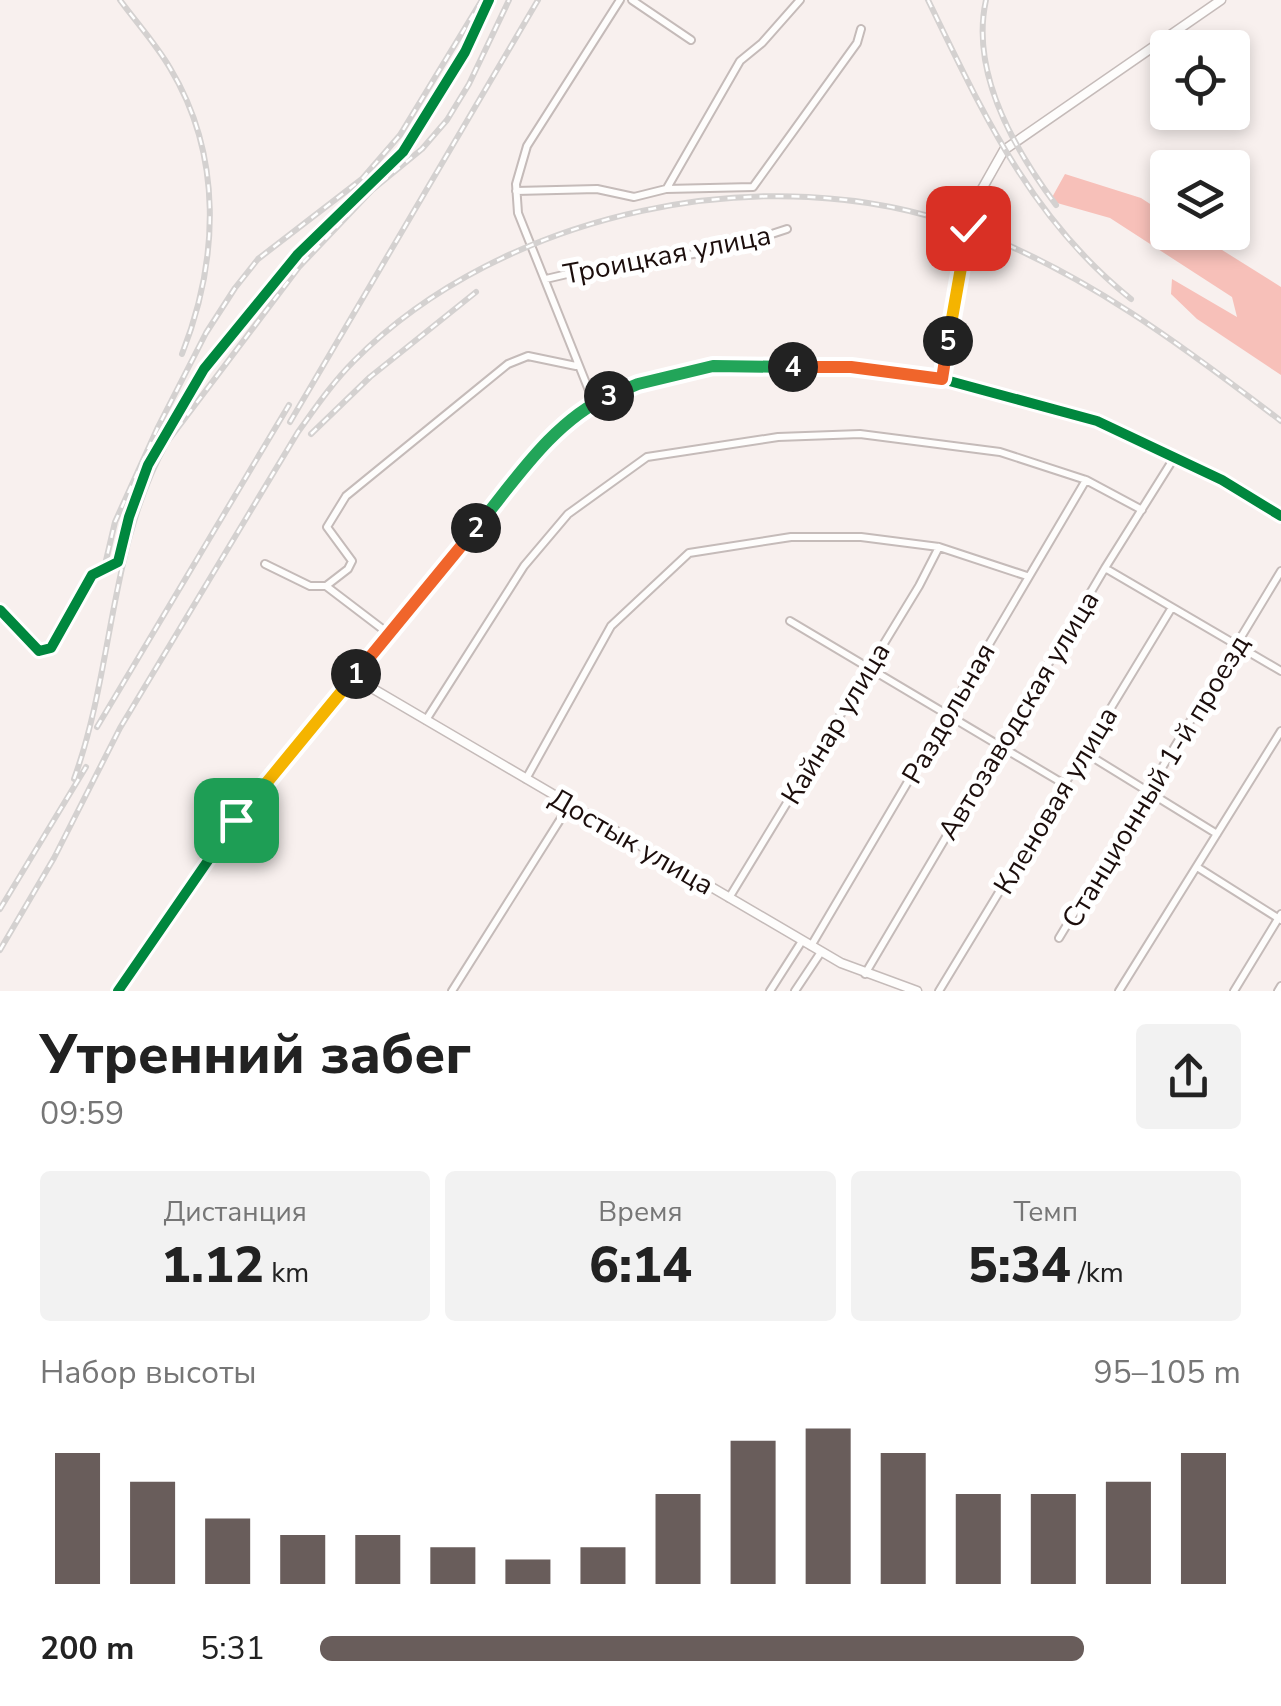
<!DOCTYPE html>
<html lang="ru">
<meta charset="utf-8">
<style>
body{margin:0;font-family:"Nunito Sans",sans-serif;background:#f2f2f2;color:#222;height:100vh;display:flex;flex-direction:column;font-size:38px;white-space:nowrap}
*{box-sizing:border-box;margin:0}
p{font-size:32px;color:#767676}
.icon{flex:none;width:55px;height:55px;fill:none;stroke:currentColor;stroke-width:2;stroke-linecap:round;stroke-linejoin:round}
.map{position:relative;height:991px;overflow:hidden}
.panel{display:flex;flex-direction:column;background:#fff;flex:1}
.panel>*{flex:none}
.tools{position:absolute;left:1150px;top:30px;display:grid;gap:20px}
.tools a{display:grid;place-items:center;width:100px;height:100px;border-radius:10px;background:#fff;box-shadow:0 5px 15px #0003;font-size:50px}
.pin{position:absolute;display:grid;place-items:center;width:85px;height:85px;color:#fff;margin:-42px;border-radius:20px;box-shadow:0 5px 15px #0006}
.km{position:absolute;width:50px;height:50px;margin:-25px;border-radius:50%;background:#222;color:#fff;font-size:28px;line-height:50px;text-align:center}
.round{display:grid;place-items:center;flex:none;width:105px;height:105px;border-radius:10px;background:#f2f2f2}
.head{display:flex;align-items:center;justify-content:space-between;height:170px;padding:0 40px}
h1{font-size:55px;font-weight:800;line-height:75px}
.stats{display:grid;grid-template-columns:repeat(3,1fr);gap:15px;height:170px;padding:10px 40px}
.stats div{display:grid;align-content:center;border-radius:10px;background:#f2f2f2;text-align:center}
.stats b{font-size:50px;font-weight:800}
.stats small{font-size:28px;font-weight:400}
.stats p{font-size:28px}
.chart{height:280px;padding:20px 40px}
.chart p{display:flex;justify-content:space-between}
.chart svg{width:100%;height:180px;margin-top:10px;stroke:#695d5b;stroke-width:6}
ul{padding:0 40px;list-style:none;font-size:32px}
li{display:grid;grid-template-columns:160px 120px 1fr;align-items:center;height:75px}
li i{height:25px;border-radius:12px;background:#695d5b}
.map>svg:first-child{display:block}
.forest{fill:#f7c0b9}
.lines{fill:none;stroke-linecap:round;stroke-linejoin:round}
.minor-casing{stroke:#c5bbb9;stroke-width:10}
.tertiary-casing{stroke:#c5bbb9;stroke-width:11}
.minor{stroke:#fefdfc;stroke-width:6}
.tertiary{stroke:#fefdfc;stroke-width:8}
.rail-casing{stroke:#d4d1d0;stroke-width:6}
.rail{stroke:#fff;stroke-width:2.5;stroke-dasharray:8;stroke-linecap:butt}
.cycleway-casing{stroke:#fff;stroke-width:16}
.cycleway{stroke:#00873e;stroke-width:10}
.split-1-casing{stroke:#fff;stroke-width:20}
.split-2-casing{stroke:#fff;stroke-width:20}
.split-3-casing{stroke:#fff;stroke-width:20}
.split-4-casing{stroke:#fff;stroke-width:20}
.split-5-casing{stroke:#fff;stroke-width:20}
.split-6-casing{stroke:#fff;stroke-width:20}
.split-1{stroke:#f5b400;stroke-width:12}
.split-2{stroke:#f0652b;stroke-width:12}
.split-3{stroke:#22a559;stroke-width:12}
.split-4{stroke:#22a559;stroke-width:12}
.split-5{stroke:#f0652b;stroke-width:12}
.split-6{stroke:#f5b400;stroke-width:12}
.labels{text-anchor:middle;stroke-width:10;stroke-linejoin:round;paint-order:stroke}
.street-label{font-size:28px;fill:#1c0e0c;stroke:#fff}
</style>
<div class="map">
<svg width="1281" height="991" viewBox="0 0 1281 991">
<rect width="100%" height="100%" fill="#f8f0ee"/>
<!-- forest -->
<path class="forest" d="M 1065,174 L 1141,198 L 1167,215 L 1168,232 L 1195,233 L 1281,287 L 1281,375 L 1197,319 L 1171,294 L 1172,279 L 1237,317 L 1232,297 L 1110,218 L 1050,201 Z"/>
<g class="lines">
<defs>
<path id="minor" d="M 632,0 L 691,40
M 667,188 L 740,61 L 762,43 L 800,0
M 516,191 L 597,189 L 634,197 L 666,189 L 753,187 L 857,43 L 861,29
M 546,279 L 580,271 L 584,276 L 738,245 L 787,229
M 594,403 L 518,213 L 516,184 L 527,146 L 620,0
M 265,564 L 310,586 L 326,586 L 389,634
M 1105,568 L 1281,671
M 326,586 L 348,569 L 352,561 L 327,527 L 346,496 L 508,364 L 528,356 L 576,366
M 790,621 L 1064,784
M 51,648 L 92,575 L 118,562 L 129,517 L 148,465 L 204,369 L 298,254 L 403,152 L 465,52 L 489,0
M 426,720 L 524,566 L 568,514 L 647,457 L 778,437 L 860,434 L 1000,452 L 1086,480 L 1142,510
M 1084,752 L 1217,834
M 526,779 L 611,626 L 689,553 L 791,537 L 861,537 L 939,547 L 1027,576
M 1197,867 L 1281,920
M 729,898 L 919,586 L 939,547
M 1059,938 L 1281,571
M 811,946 L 1086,480
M 865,974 L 1105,568 L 1174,458
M 452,991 L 570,804
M 770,991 L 802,941
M 795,991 L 821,952
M 939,991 L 1171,609
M 1119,991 L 1281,731
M 1234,991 L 1281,914
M 1278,991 L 1281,986"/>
<path id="tertiary" d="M 942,379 L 968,228 L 982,189 L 1004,150 L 1221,0
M 0,610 L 39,651 L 51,648
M 353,677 L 841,963 L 917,991
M 118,991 L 236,820 L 546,443 L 594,403 L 638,384 L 713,366 L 851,367 L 942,379 L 1097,421 L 1222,480 L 1281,516"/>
</defs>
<!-- minor casing -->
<use href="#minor" class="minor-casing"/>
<!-- tertiary casing -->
<use href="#tertiary" class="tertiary-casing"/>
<!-- minor -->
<use href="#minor" class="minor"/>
<!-- tertiary -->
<use href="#tertiary" class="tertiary"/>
<defs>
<path id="rail" d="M 120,0 C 136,22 156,44 170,68 C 223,156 219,260 182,354
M 928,0 C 983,113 1030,218 1131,299
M 986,0 C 970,72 1014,149 1056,205
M 290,422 L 538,0
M 311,434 L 370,377 L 476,292
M 104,569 L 115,522 L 158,427 L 206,333 L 235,288 L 258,259 L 362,179 L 400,135 L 482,0
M 97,727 L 289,405
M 74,779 C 114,669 109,545 167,442 L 299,267 L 372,190 L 422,149 L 447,120 L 469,84 L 509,0
M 0,909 L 86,767
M 0,950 L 54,858 L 120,728 L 298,432 C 316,407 333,382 354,361 C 503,211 769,155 966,228 C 1083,271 1183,346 1281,421"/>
</defs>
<!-- rail casing -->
<use href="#rail" class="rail-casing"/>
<!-- rail -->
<use href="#rail" class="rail"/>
<defs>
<path id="cycleway" d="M 0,610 L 39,651 L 51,648 L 92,575 L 118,562 L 129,517 L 148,465 L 204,369 L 298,254 L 403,152 L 465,52 L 489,0
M 118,991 L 236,820 L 546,443 L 594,403 L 638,384 L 713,366 L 851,367 L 942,379 L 1097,421 L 1222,480 L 1281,516"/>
</defs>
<!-- cycleway casing -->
<use href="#cycleway" class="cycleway-casing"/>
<!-- cycleway -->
<use href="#cycleway" class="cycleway"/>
</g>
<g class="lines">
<defs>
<path id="split-1" d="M 236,820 L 356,674"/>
<path id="split-2" d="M 356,674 L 476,528"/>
<path id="split-3" d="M 476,528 C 514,482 553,421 609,396"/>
<path id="split-4" d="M 609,396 L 638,384 L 713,366 L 793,367"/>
<path id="split-5" d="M 793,367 L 851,367 L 942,379 L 948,341"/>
<path id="split-6" d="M 948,341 L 968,228"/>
</defs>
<!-- split-1 casing -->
<use href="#split-1" class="split-1-casing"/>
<!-- split-2 casing -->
<use href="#split-2" class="split-2-casing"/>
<!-- split-3 casing -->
<use href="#split-3" class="split-3-casing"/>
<!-- split-4 casing -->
<use href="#split-4" class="split-4-casing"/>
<!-- split-5 casing -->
<use href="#split-5" class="split-5-casing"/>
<!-- split-6 casing -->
<use href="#split-6" class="split-6-casing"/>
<!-- split-1 -->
<use href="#split-1" class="split-1"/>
<!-- split-2 -->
<use href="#split-2" class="split-2"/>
<!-- split-3 -->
<use href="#split-3" class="split-3"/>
<!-- split-4 -->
<use href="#split-4" class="split-4"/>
<!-- split-5 -->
<use href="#split-5" class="split-5"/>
<!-- split-6 -->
<use href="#split-6" class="split-6"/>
</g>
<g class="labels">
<!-- street labels -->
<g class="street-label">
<text transform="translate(667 254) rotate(-11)" y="10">Троицкая улица</text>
<text transform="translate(948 713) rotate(-60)" y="10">Раздольная</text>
<text transform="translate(1018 715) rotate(-59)" y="10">Автозаводская улица</text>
<text transform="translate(835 723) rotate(-59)" y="10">Кайнар улица</text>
<text transform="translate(1155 781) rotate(-59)" y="10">Станционный 1-й проезд</text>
<text transform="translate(1055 800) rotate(-59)" y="10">Кленовая улица</text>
<text transform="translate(632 841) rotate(30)" y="10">Достык улица</text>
</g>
</g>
</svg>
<div class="tools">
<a><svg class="icon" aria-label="locate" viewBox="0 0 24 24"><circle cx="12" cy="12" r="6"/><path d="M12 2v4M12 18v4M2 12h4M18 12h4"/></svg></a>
<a><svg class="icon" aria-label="layers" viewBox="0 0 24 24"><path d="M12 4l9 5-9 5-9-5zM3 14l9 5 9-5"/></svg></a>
</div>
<div class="pin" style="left:236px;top:820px;background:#1e9e55"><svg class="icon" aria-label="arrive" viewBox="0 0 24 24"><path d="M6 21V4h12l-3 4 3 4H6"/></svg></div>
<div class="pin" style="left:968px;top:228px;background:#d93025"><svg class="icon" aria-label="check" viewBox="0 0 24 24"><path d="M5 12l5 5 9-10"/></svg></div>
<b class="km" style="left:356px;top:674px">1</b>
<b class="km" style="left:476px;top:528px">2</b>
<b class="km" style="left:609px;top:396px">3</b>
<b class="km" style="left:793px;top:367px">4</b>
<b class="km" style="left:948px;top:341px">5</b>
</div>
<section class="panel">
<div class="head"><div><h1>Утренний забег</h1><p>09:59</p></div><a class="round"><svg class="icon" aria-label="share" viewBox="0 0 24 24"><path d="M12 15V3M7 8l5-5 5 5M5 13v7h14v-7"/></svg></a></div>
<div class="stats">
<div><p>Дистанция</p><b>1.12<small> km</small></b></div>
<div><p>Время</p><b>6:14</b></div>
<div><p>Темп</p><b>5:34<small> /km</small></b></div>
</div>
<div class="chart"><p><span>Набор высоты</span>95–105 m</p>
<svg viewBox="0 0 160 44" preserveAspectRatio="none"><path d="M5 44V12M15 44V19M25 44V28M35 44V32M45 44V32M55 44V35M65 44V38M75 44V35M85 44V22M95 44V9M105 44V6M115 44V12M125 44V22M135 44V22M145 44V19M155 44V12"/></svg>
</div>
<ul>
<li><b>200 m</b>5:31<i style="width:83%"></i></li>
</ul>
</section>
